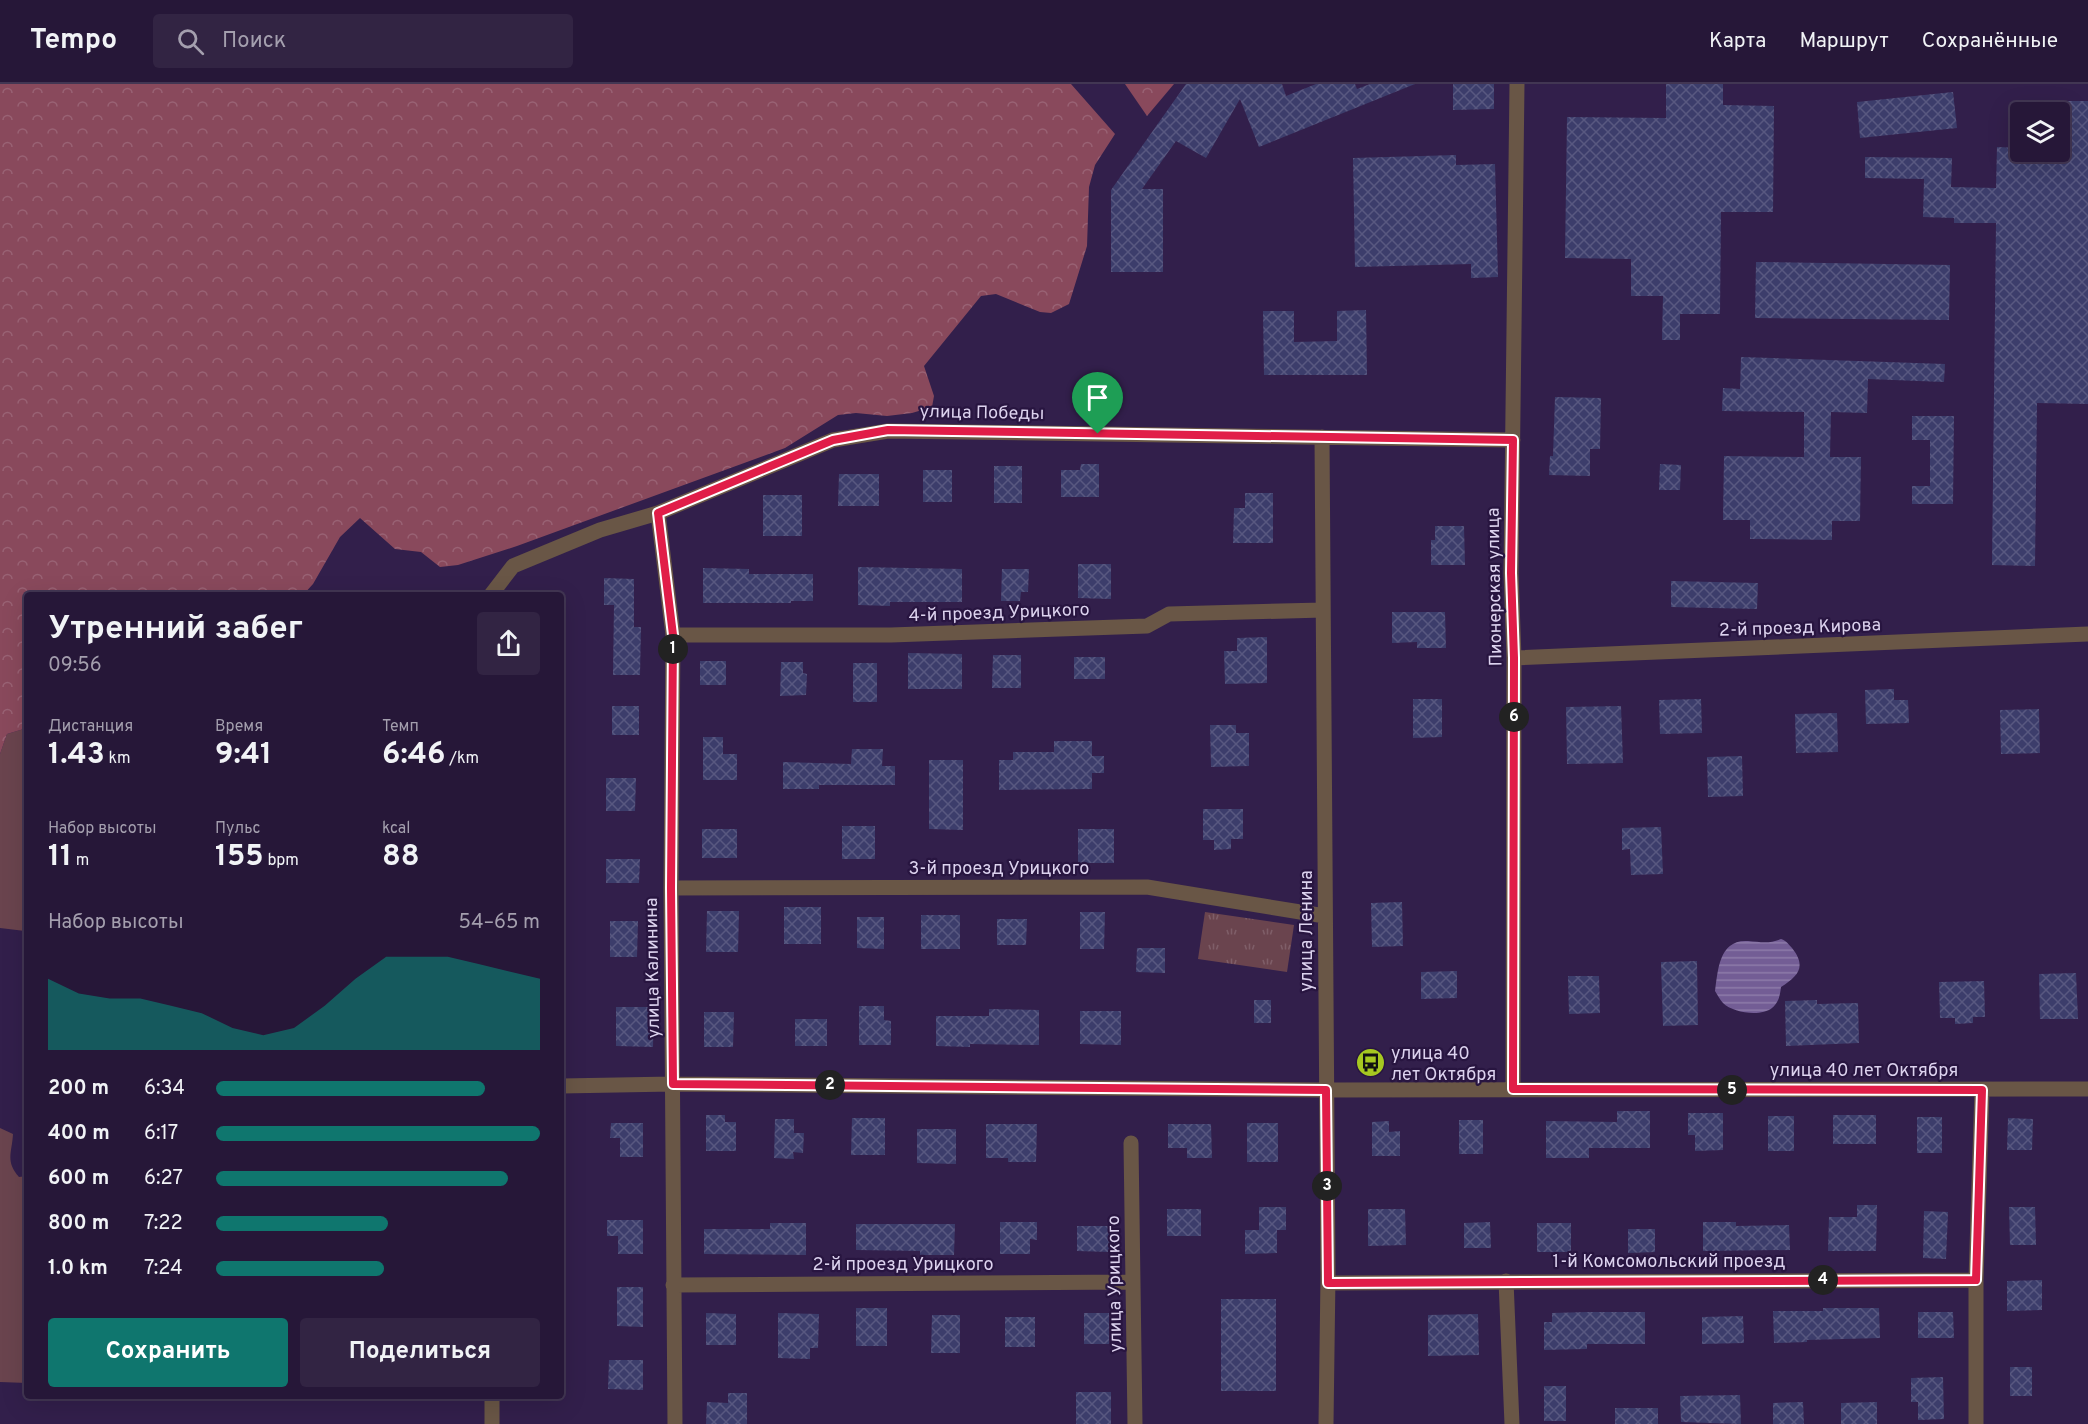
<!DOCTYPE html>
<html lang="ru">
<meta charset="utf-8">
<style>
body{margin:0;font-family:Overpass,sans-serif;background:#322443;color:#f1f3f6;height:100vh;display:flex;flex-direction:column;font-size:22px;white-space:nowrap}
*{box-sizing:border-box;margin:0}
p{font-size:20px;color:#a49fae}
.icon{flex:none;width:33px;height:33px;fill:none;stroke:currentColor;stroke-width:2;stroke-linecap:round;stroke-linejoin:round}
.map{position:relative;flex:1;overflow:hidden}
.sheet{position:absolute;left:24px;top:508px;width:540px;height:807px;display:flex;flex-direction:column;background:#261738;border-radius:6px;box-shadow:0 6px 24px #0002,0 0 0 2px #423653}
.sheet>*{flex:none}
.tools{position:absolute;left:2010px;top:18px;display:grid;gap:12px}
.tools a{display:grid;place-items:center;width:60px;height:60px;border-radius:6px;background:#261738;box-shadow:0 6px 24px #0002,0 0 0 2px #423653;font-size:30px}
.pin{position:absolute;display:grid;place-items:center;width:51px;height:51px;color:#fff;margin:-62px -26px;border-radius:50% 50% 50% 0;rotate:-45deg;box-shadow:0 0 6px #0007}
.pin .icon{rotate:45deg}
.km{position:absolute;width:30px;height:30px;margin:-15px;border-radius:50%;background:#222;color:#fff;font-size:16px;line-height:30px;text-align:center}
.round{display:grid;place-items:center;flex:none;width:63px;height:63px;border-radius:6px;background:#322443}
.headline{display:flex;align-items:center;justify-content:space-between;height:102px;padding:0 24px}
h1{font-size:33px;font-weight:700;line-height:45px}
.stats{display:grid;grid-template-columns:repeat(3,1fr);gap:9px;height:102px;padding:6px 24px}
.stats div{display:grid;align-content:center}
.stats b{font-size:30px;font-weight:700}
.stats small{font-size:16px;font-weight:400}
.stats p{font-size:16px}
.chart{height:168px;padding:12px 24px}
.chart p{display:flex;justify-content:space-between}
.chart svg{width:100%;height:108px;margin-top:6px;fill:#0f766e;opacity:.7}
.primary-button{display:flex;gap:12px;margin-top:auto;padding:12px 24px}
.primary-button a{flex:1;height:69px;border-radius:6px;background:#0f766e;color:#fff;font-size:24px;font-weight:700;line-height:69px;text-align:center}
.primary-button a+a{background:#322443;color:#f1f3f6}
ul{padding:0 24px;list-style:none;font-size:20px}
li{display:grid;grid-template-columns:96px 72px 1fr;align-items:center;height:45px}
li i{height:15px;border-radius:8px;background:#0f766e}
header{display:flex;align-items:center;gap:36px;box-sizing:border-box;height:84px;padding:0 30px;background:#261738;border-bottom:2px solid #423653}
header strong{font-size:28px}
nav{display:flex;gap:33px;margin-inline-start:auto;font-size:21px}
.search{width:420px;height:54px;background:#322443;display:flex;align-items:center;gap:15px;box-sizing:border-box;padding:0 21px;border-radius:6px;color:#a49fae;font-size:22px}
.map>svg:first-child{display:block}
.grass{fill:#6a444e}
.forest{fill:url(#forest-crowns)}
.park{fill:url(#park-tufts)}
.water{fill:url(#water-rules)}
.building{fill:url(#building-cross-hatch)}
.lines{fill:none;stroke-linecap:round;stroke-linejoin:round}
.minor{stroke:#695646;stroke-width:15}
.route-casing{stroke:#fff;stroke-width:12}
.route{stroke:#e11d48;stroke-width:8}
.labels{text-anchor:middle;stroke-width:4.5;stroke-linejoin:round;paint-order:stroke}
.street-label{font-size:18px;fill:#dcd2ee;stroke:#281540}
.poi-label{font-size:18px;fill:#dcd2ee;stroke:#281540;text-anchor:start}
</style>
<header>
<strong>Tempo</strong>
<div class="search"><svg class="icon" aria-label="search" viewBox="0 0 24 24"><circle cx="10" cy="10" r="6"/><path d="M15 15l6 6"/></svg>Поиск</div>
<nav><a>Карта</a><a>Маршрут</a><a>Сохранённые</a></nav>
</header>
<div class="map">
<svg width="2088" height="1340" viewBox="0 0 2088 1340">
<defs>
<pattern id="forest-crowns" width="20" height="18" patternUnits="userSpaceOnUse" patternTransform="scale(1.5)"><rect width="20" height="18" fill="#89495c"/><path d="M2 6a3 3 0 1 1 6 0M12 15a3 3 0 1 1 6 0" fill="none" stroke="#996274"/></pattern>
<pattern id="park-tufts" width="24" height="20" patternUnits="userSpaceOnUse" patternTransform="scale(1.5)"><rect width="24" height="20" fill="#6a444e"/><path d="M3 7l-1-3M5 7V3M7 7l1-3M15 17l-1-3M17 17v-4M19 17l1-3" fill="none" stroke="#7f5e68"/></pattern>
<pattern id="water-rules" width="6" height="5" patternUnits="userSpaceOnUse" patternTransform="scale(1.5)"><rect width="6" height="5" fill="#735d95"/><path d="M0 2.5h6" fill="none" stroke="#8d7ba9"/></pattern>
<pattern id="building-cross-hatch" width="8" height="8" patternUnits="userSpaceOnUse" patternTransform="scale(1.5)"><rect width="8" height="8" fill="#3c3d6b"/><path d="M0 0l8 8M0 8l8-8" fill="none" stroke="#585880"/></pattern>
</defs>
<rect width="100%" height="100%" fill="#321f4b"/>
<!-- grass -->
<path class="grass" d="M 27,644 L 27,888 L 25,847 L 0,844 L 0,670 L 7,650 Z
M 0,1044 L 13,1050 C 12,1069 5,1077 19,1093 L 27,1092 L 27,1299 L 0,1298 Z"/>
<!-- forest -->
<path class="forest" d="M 0,0 L 1071,0 L 1115,50 L 1095,81 L 1089,103 L 1087,162 L 1069,220 L 1051,229 L 1040,228 L 996,210 L 981,212 L 924,282 L 934,312 L 932,323 L 912,329 L 887,332 L 856,329 L 838,331 L 785,364 L 517,462 L 458,481 L 440,483 L 421,468 L 395,465 L 360,434 L 340,453 L 313,500 L 303,511 L 27,512 L 27,644 L 7,650 L 0,670 Z
M 1125,0 L 1174,0 L 1147,32 Z"/>
<!-- park -->
<path class="park" d="M 1205,828 L 1294,841 L 1287,888 L 1198,875 Z"/>
<!-- water -->
<path class="water" d="M 1781,855 C 1787,857 1788,860 1792,864 C 1807,883 1798,892 1781,903 C 1780,911 1779,918 1772,924 C 1761,933 1733,929 1723,919 C 1720,916 1717,910 1715,907 C 1718,886 1719,855 1748,857 C 1761,858 1769,860 1781,855 Z"/>
<!-- building -->
<path class="building" d="M 1186,0 L 1282,0 L 1286,12 L 1316,0 L 1355,0 L 1357,5 L 1370,0 L 1415,0 L 1259,63 L 1240,15 L 1206,74 L 1176,57 L 1142,105 L 1163,105 L 1163,188 L 1111,188 L 1111,106 Z
M 1453,0 L 1494,0 L 1494,25 L 1453,26 Z
M 1666,0 L 1723,0 L 1723,21 L 1774,22 L 1773,128 L 1721,128 L 1720,230 L 1680,230 L 1680,256 L 1662,256 L 1663,212 L 1631,212 L 1631,175 L 1565,174 L 1567,33 L 1666,34 Z
M 1953,8 L 1957,44 L 1860,54 L 1857,18 Z
M 2060,17 L 2088,17 L 2088,320 L 2037,319 L 2035,482 L 1992,481 L 1996,139 L 1954,139 L 1954,134 L 1923,133 L 1924,95 L 1865,94 L 1865,73 L 1952,74 L 1951,103 L 1996,104 L 1997,63 L 2020,64 L 2020,68 L 2060,68 Z
M 1456,71 L 1456,81 L 1495,80 L 1498,193 L 1471,194 L 1471,180 L 1355,183 L 1353,74 Z
M 1756,178 L 1950,181 L 1949,236 L 1755,234 Z
M 1366,226 L 1367,291 L 1264,291 L 1263,227 L 1294,227 L 1294,258 L 1337,257 L 1337,227 Z
M 1741,273 L 1945,280 L 1944,298 L 1868,295 L 1867,329 L 1831,328 L 1830,373 L 1861,373 L 1860,437 L 1832,437 L 1832,456 L 1750,455 L 1750,436 L 1723,436 L 1724,372 L 1804,373 L 1804,328 L 1722,327 L 1723,304 L 1740,305 Z
M 1555,313 L 1601,314 L 1600,365 L 1590,365 L 1590,392 L 1549,391 L 1550,372 L 1553,372 Z
M 1912,332 L 1954,332 L 1953,420 L 1912,420 L 1912,402 L 1930,402 L 1930,356 L 1912,356 Z
M 1081,380 L 1099,380 L 1099,413 L 1061,413 L 1061,386 L 1080,386 Z
M 1660,380 L 1681,381 L 1680,406 L 1659,406 Z
M 994,382 L 1022,382 L 1022,419 L 994,419 Z
M 923,386 L 952,386 L 952,418 L 923,418 Z
M 839,390 L 879,390 L 879,422 L 838,422 Z
M 1245,409 L 1273,409 L 1273,459 L 1233,459 L 1234,424 L 1245,424 Z
M 763,411 L 802,411 L 802,452 L 763,452 Z
M 1435,442 L 1464,442 L 1465,481 L 1431,481 L 1431,456 L 1435,456 Z
M 1078,480 L 1111,480 L 1111,515 L 1078,514 Z
M 858,483 L 962,485 L 962,518 L 890,518 L 890,522 L 858,521 Z
M 703,484 L 749,485 L 749,490 L 813,490 L 813,517 L 791,517 L 791,519 L 703,519 Z
M 1002,485 L 1029,485 L 1028,508 L 1021,508 L 1020,517 L 1001,517 Z
M 604,494 L 634,495 L 634,543 L 641,543 L 640,591 L 613,591 L 614,521 L 604,521 Z
M 1671,497 L 1758,499 L 1757,525 L 1671,523 Z
M 1392,528 L 1445,528 L 1446,564 L 1417,564 L 1417,558 L 1392,559 Z
M 1267,553 L 1267,599 L 1225,600 L 1224,567 L 1237,567 L 1237,554 Z
M 908,569 L 962,570 L 962,605 L 908,605 Z
M 993,571 L 1021,571 L 1021,604 L 992,604 Z
M 1074,573 L 1105,573 L 1105,595 L 1074,595 Z
M 700,577 L 726,577 L 726,601 L 700,601 Z
M 781,578 L 803,578 L 803,589 L 807,590 L 806,611 L 780,612 Z
M 853,579 L 877,579 L 877,618 L 853,618 Z
M 1894,605 L 1894,616 L 1908,616 L 1909,639 L 1866,640 L 1865,606 Z
M 1413,615 L 1442,615 L 1442,653 L 1413,654 Z
M 1701,615 L 1702,649 L 1660,650 L 1659,616 Z
M 612,622 L 639,622 L 639,651 L 612,651 Z
M 1621,622 L 1623,679 L 1567,680 L 1566,623 Z
M 2039,625 L 2040,669 L 2001,670 L 2000,626 Z
M 1837,629 L 1838,668 L 1796,669 L 1795,630 Z
M 1210,641 L 1236,641 L 1236,649 L 1249,649 L 1249,682 L 1211,683 Z
M 703,653 L 723,653 L 723,670 L 737,670 L 737,696 L 703,696 Z
M 1054,657 L 1092,657 L 1092,672 L 1104,672 L 1104,689 L 1092,689 L 1092,705 L 999,706 L 999,676 L 1013,676 L 1013,668 L 1054,668 Z
M 852,665 L 883,665 L 882,682 L 895,682 L 895,701 L 819,701 L 819,705 L 783,705 L 783,678 L 851,680 Z
M 1742,672 L 1743,712 L 1708,713 L 1707,673 Z
M 929,676 L 963,676 L 963,746 L 929,745 Z
M 606,694 L 636,694 L 635,727 L 606,727 Z
M 1203,725 L 1243,725 L 1243,755 L 1231,755 L 1231,765 L 1214,766 L 1214,756 L 1203,756 Z
M 842,742 L 875,742 L 875,775 L 842,775 Z
M 1661,743 L 1663,790 L 1631,791 L 1630,765 L 1622,766 L 1622,744 Z
M 702,745 L 737,745 L 737,774 L 702,774 Z
M 1078,745 L 1114,745 L 1114,779 L 1078,779 Z
M 606,775 L 640,775 L 639,799 L 606,799 Z
M 1402,818 L 1403,862 L 1372,863 L 1371,819 Z
M 784,823 L 821,823 L 821,860 L 784,860 Z
M 707,827 L 739,827 L 738,868 L 706,868 Z
M 1080,828 L 1105,828 L 1104,865 L 1080,865 Z
M 921,831 L 960,831 L 960,865 L 921,865 Z
M 857,833 L 884,833 L 884,865 L 857,864 Z
M 997,835 L 1027,835 L 1026,861 L 997,861 Z
M 610,837 L 638,837 L 637,873 L 610,873 Z
M 1137,864 L 1165,864 L 1165,889 L 1136,888 Z
M 1697,877 L 1698,941 L 1663,942 L 1661,878 Z
M 1457,887 L 1457,914 L 1421,915 L 1421,888 Z
M 2076,889 L 2078,935 L 2040,935 L 2039,890 Z
M 1568,892 L 1599,892 L 1600,929 L 1569,930 Z
M 1984,897 L 1985,933 L 1973,933 L 1973,939 L 1955,940 L 1955,934 L 1940,934 L 1939,898 Z
M 1254,916 L 1271,916 L 1271,939 L 1254,939 Z
M 1817,916 L 1817,920 L 1858,919 L 1859,959 L 1786,962 L 1785,917 Z
M 859,922 L 884,922 L 884,936 L 891,937 L 891,961 L 859,961 Z
M 616,923 L 654,923 L 653,963 L 616,962 Z
M 989,925 L 1039,926 L 1039,961 L 970,960 L 970,963 L 936,962 L 936,932 L 989,932 Z
M 1080,927 L 1121,927 L 1121,961 L 1080,960 Z
M 704,928 L 734,928 L 733,963 L 704,963 Z
M 795,935 L 827,935 L 827,962 L 795,962 Z
M 1617,1027 L 1650,1027 L 1650,1064 L 1589,1064 L 1589,1074 L 1546,1074 L 1546,1037 L 1617,1038 Z
M 1688,1029 L 1723,1029 L 1723,1066 L 1695,1067 L 1695,1051 L 1688,1051 Z
M 706,1031 L 725,1031 L 725,1038 L 736,1038 L 736,1067 L 706,1067 Z
M 1833,1031 L 1876,1031 L 1876,1060 L 1833,1060 Z
M 1768,1032 L 1794,1032 L 1794,1067 L 1768,1067 Z
M 1917,1033 L 1942,1033 L 1942,1069 L 1917,1069 Z
M 852,1034 L 885,1034 L 885,1071 L 851,1071 Z
M 2008,1034 L 2033,1035 L 2032,1066 L 2007,1066 Z
M 775,1035 L 794,1035 L 794,1049 L 804,1049 L 803,1069 L 793,1068 L 794,1075 L 774,1074 Z
M 1459,1036 L 1483,1036 L 1483,1070 L 1459,1070 Z
M 1389,1037 L 1389,1048 L 1400,1047 L 1400,1072 L 1372,1072 L 1372,1038 Z
M 611,1039 L 643,1039 L 643,1073 L 620,1073 L 620,1054 L 610,1054 Z
M 1247,1039 L 1278,1039 L 1278,1078 L 1247,1078 Z
M 986,1040 L 1037,1040 L 1036,1078 L 1008,1078 L 1008,1074 L 986,1074 Z
M 1168,1040 L 1211,1040 L 1212,1074 L 1187,1074 L 1187,1064 L 1168,1064 Z
M 917,1045 L 956,1045 L 956,1080 L 917,1079 Z
M 1857,1121 L 1877,1121 L 1876,1167 L 1828,1167 L 1829,1133 L 1857,1133 Z
M 1259,1123 L 1286,1123 L 1286,1146 L 1277,1146 L 1277,1169 L 1245,1170 L 1245,1146 L 1259,1146 Z
M 2009,1123 L 2035,1123 L 2036,1161 L 2010,1161 Z
M 1167,1125 L 1201,1125 L 1201,1152 L 1167,1152 Z
M 1368,1125 L 1405,1125 L 1406,1161 L 1368,1162 Z
M 1924,1127 L 1948,1128 L 1946,1175 L 1923,1174 Z
M 607,1136 L 643,1136 L 643,1170 L 618,1170 L 618,1152 L 607,1152 Z
M 1000,1138 L 1037,1138 L 1037,1156 L 1030,1155 L 1030,1170 L 1000,1170 Z
M 1490,1138 L 1491,1164 L 1464,1164 L 1464,1139 Z
M 1703,1138 L 1736,1138 L 1736,1142 L 1789,1141 L 1790,1166 L 1703,1167 Z
M 770,1139 L 806,1139 L 806,1171 L 704,1170 L 704,1145 L 770,1145 Z
M 1537,1139 L 1571,1139 L 1571,1168 L 1537,1168 Z
M 856,1140 L 955,1140 L 954,1171 L 920,1171 L 920,1167 L 856,1166 Z
M 1077,1142 L 1110,1142 L 1110,1168 L 1077,1167 Z
M 1628,1145 L 1655,1145 L 1655,1168 L 1628,1169 Z
M 2042,1196 L 2042,1226 L 2007,1227 L 2007,1197 Z
M 617,1203 L 643,1203 L 643,1243 L 617,1242 Z
M 1221,1215 L 1276,1215 L 1276,1307 L 1221,1307 Z
M 856,1224 L 887,1224 L 887,1262 L 856,1262 Z
M 1823,1224 L 1879,1224 L 1880,1254 L 1807,1256 L 1807,1258 L 1774,1259 L 1773,1227 L 1823,1227 Z
M 1587,1228 L 1645,1228 L 1645,1260 L 1587,1260 L 1587,1265 L 1544,1266 L 1544,1238 L 1552,1238 L 1552,1229 Z
M 1918,1228 L 1953,1228 L 1954,1254 L 1918,1254 Z
M 706,1229 L 736,1230 L 736,1261 L 706,1261 Z
M 778,1229 L 819,1230 L 818,1264 L 810,1264 L 810,1275 L 778,1274 Z
M 1084,1229 L 1109,1229 L 1109,1260 L 1084,1260 Z
M 1478,1230 L 1479,1271 L 1428,1272 L 1428,1231 Z
M 932,1231 L 960,1231 L 960,1269 L 931,1269 Z
M 1743,1232 L 1744,1259 L 1702,1260 L 1702,1233 Z
M 1005,1233 L 1035,1233 L 1035,1263 L 1005,1263 Z
M 609,1276 L 643,1276 L 643,1306 L 608,1305 Z
M 2010,1283 L 2032,1283 L 2032,1312 L 2010,1312 Z
M 1943,1293 L 1944,1335 L 1918,1336 L 1918,1318 L 1911,1318 L 1911,1294 Z
M 1544,1302 L 1566,1302 L 1566,1337 L 1544,1337 Z
M 1076,1308 L 1111,1308 L 1111,1340 L 1076,1340 Z
M 728,1309 L 747,1309 L 747,1340 L 706,1340 L 707,1318 L 728,1319 Z
M 1740,1311 L 1741,1340 L 1681,1338 L 1680,1312 Z
M 1803,1318 L 1804,1340 L 1773,1340 L 1773,1319 Z
M 1877,1318 L 1877,1340 L 1841,1340 L 1841,1319 Z
M 1615,1324 L 1658,1324 L 1658,1340 L 1615,1340 Z"/>
<g class="lines">
<!-- minor -->
<path class="minor" d="M 1322,353 L 1328,1192 L 1326,1340
M 658,429 L 673,551 L 671,804 L 675,1340
M 490,512 L 513,482 L 600,446 L 658,429 L 833,356 L 888,347 L 1513,356
M 673,551 L 891,551 L 1147,542 L 1169,530 L 1323,526
M 1514,574 L 2088,550
M 671,804 L 1147,803 L 1325,832
M 561,1002 L 673,1000 L 1326,1006 L 2088,1005
M 1513,1005 L 1514,574 L 1511,489 L 1517,0
M 1131,1059 L 1135,1340
M 1506,1197 L 1512,1340
M 1328,1199 L 1976,1196
M 673,1201 L 1133,1198
M 492,1340 L 492,1312
M 1976,1340 L 1976,1196 L 1982,1006"/>
</g>
<g class="lines">
<defs>
<path id="route" d="M 888,346 L 1513,356 L 1511,489 L 1514,574 L 1513,1005 L 1982,1006 L 1976,1196 L 1328,1199 L 1326,1006 L 673,1000 L 671,804 L 673,551 L 658,429 L 833,356 Z"/>
</defs>
<!-- route casing -->
<use href="#route" class="route-casing"/>
<!-- route -->
<use href="#route" class="route"/>
</g>
<!-- icons -->
<defs>
<symbol id="bus-disc" viewBox="-11 -11 22 22"><circle r="9.5" fill="#a6c821" stroke="#281540"/><path d="M-5-6H5V4H4V6H2V4H-2V6H-4V4H-5ZM-3.5-4V0h7V-4ZM-3.5 1.2v1.5H-2V1.2ZM2 1.2v1.5H3.5V1.2Z" fill="#111"/></symbol>
</defs>
<g fill-rule="evenodd">
<use href="#bus-disc" x="1354" y="962" width="33" height="33"/>
</g>
<g class="labels">
<!-- street labels -->
<g class="street-label">
<text transform="translate(982 328) rotate(1)" y="6">улица Победы</text>
<text transform="translate(1494 503) rotate(-91)" y="6">Пионерская улица</text>
<text transform="translate(999 528) rotate(-2)" y="6">4-й проезд Урицкого</text>
<text transform="translate(1800 543) rotate(-2)" y="6">2-й проезд Кирова</text>
<text x="999" y="790">3-й проезд Урицкого</text>
<text transform="translate(1306 847) rotate(-90)" y="6">улица Ленина</text>
<text transform="translate(652 884) rotate(-91)" y="6">улица Калинина</text>
<text x="1864" y="992">улица 40 лет Октября</text>
<text x="1669" y="1183">1-й Комсомольский проезд</text>
<text x="903" y="1186">2-й проезд Урицкого</text>
<text transform="translate(1114 1200) rotate(-91)" y="6">улица Урицкого</text>
</g>
<!-- poi labels -->
<g class="poi-label">
<text x="1391" y="975">улица 40<tspan x="1391" dy="21">лет Октября</tspan></text>
</g>
</g>
</svg>
<div class="tools">
<a><svg class="icon" aria-label="layers" viewBox="0 0 24 24"><path d="M12 4l9 5-9 5-9-5zM3 14l9 5 9-5"/></svg></a>
</div>
<div class="pin" style="left:1098px;top:350px;background:#1e9e55"><svg class="icon" aria-label="arrive" viewBox="0 0 24 24"><path d="M6 21V4h12l-3 4 3 4H6"/></svg></div>
<b class="km" style="left:673px;top:565px">1</b>
<b class="km" style="left:830px;top:1001px">2</b>
<b class="km" style="left:1327px;top:1102px">3</b>
<b class="km" style="left:1823px;top:1196px">4</b>
<b class="km" style="left:1732px;top:1006px">5</b>
<b class="km" style="left:1514px;top:633px">6</b>
<section class="sheet">
<div class="headline"><div><h1>Утренний забег</h1><p>09:56</p></div><a class="round"><svg class="icon" aria-label="share" viewBox="0 0 24 24"><path d="M12 15V3M7 8l5-5 5 5M5 13v7h14v-7"/></svg></a></div>
<div class="stats">
<div><p>Дистанция</p><b>1.43<small> km</small></b></div>
<div><p>Время</p><b>9:41</b></div>
<div><p>Темп</p><b>6:46<small> /km</small></b></div>
</div>
<div class="stats">
<div><p>Набор высоты</p><b>11<small> m</small></b></div>
<div><p>Пульс</p><b>155<small> bpm</small></b></div>
<div><p>kcal</p><b>88</b></div>
</div>
<div class="chart"><p><span>Набор высоты</span>54–65 m</p>
<svg viewBox="0 0 160 44" preserveAspectRatio="none"><path d="M0 44V15L10 21L20 23L30 23L40 26L50 29L60 35L70 38L80 35L90 26L100 15L110 6L120 6L130 6L140 9L150 12L160 15V44z"/></svg>
</div>
<ul>
<li><b>200 m</b>6:34<i style="width:83%"></i></li>
<li><b>400 m</b>6:17<i style="width:100%"></i></li>
<li><b>600 m</b>6:27<i style="width:90%"></i></li>
<li><b>800 m</b>7:22<i style="width:53%"></i></li>
<li><b>1.0 km</b>7:24<i style="width:52%"></i></li>
</ul>
<div class="primary-button"><a>Сохранить</a><a>Поделиться</a></div>
</section>
</div>
